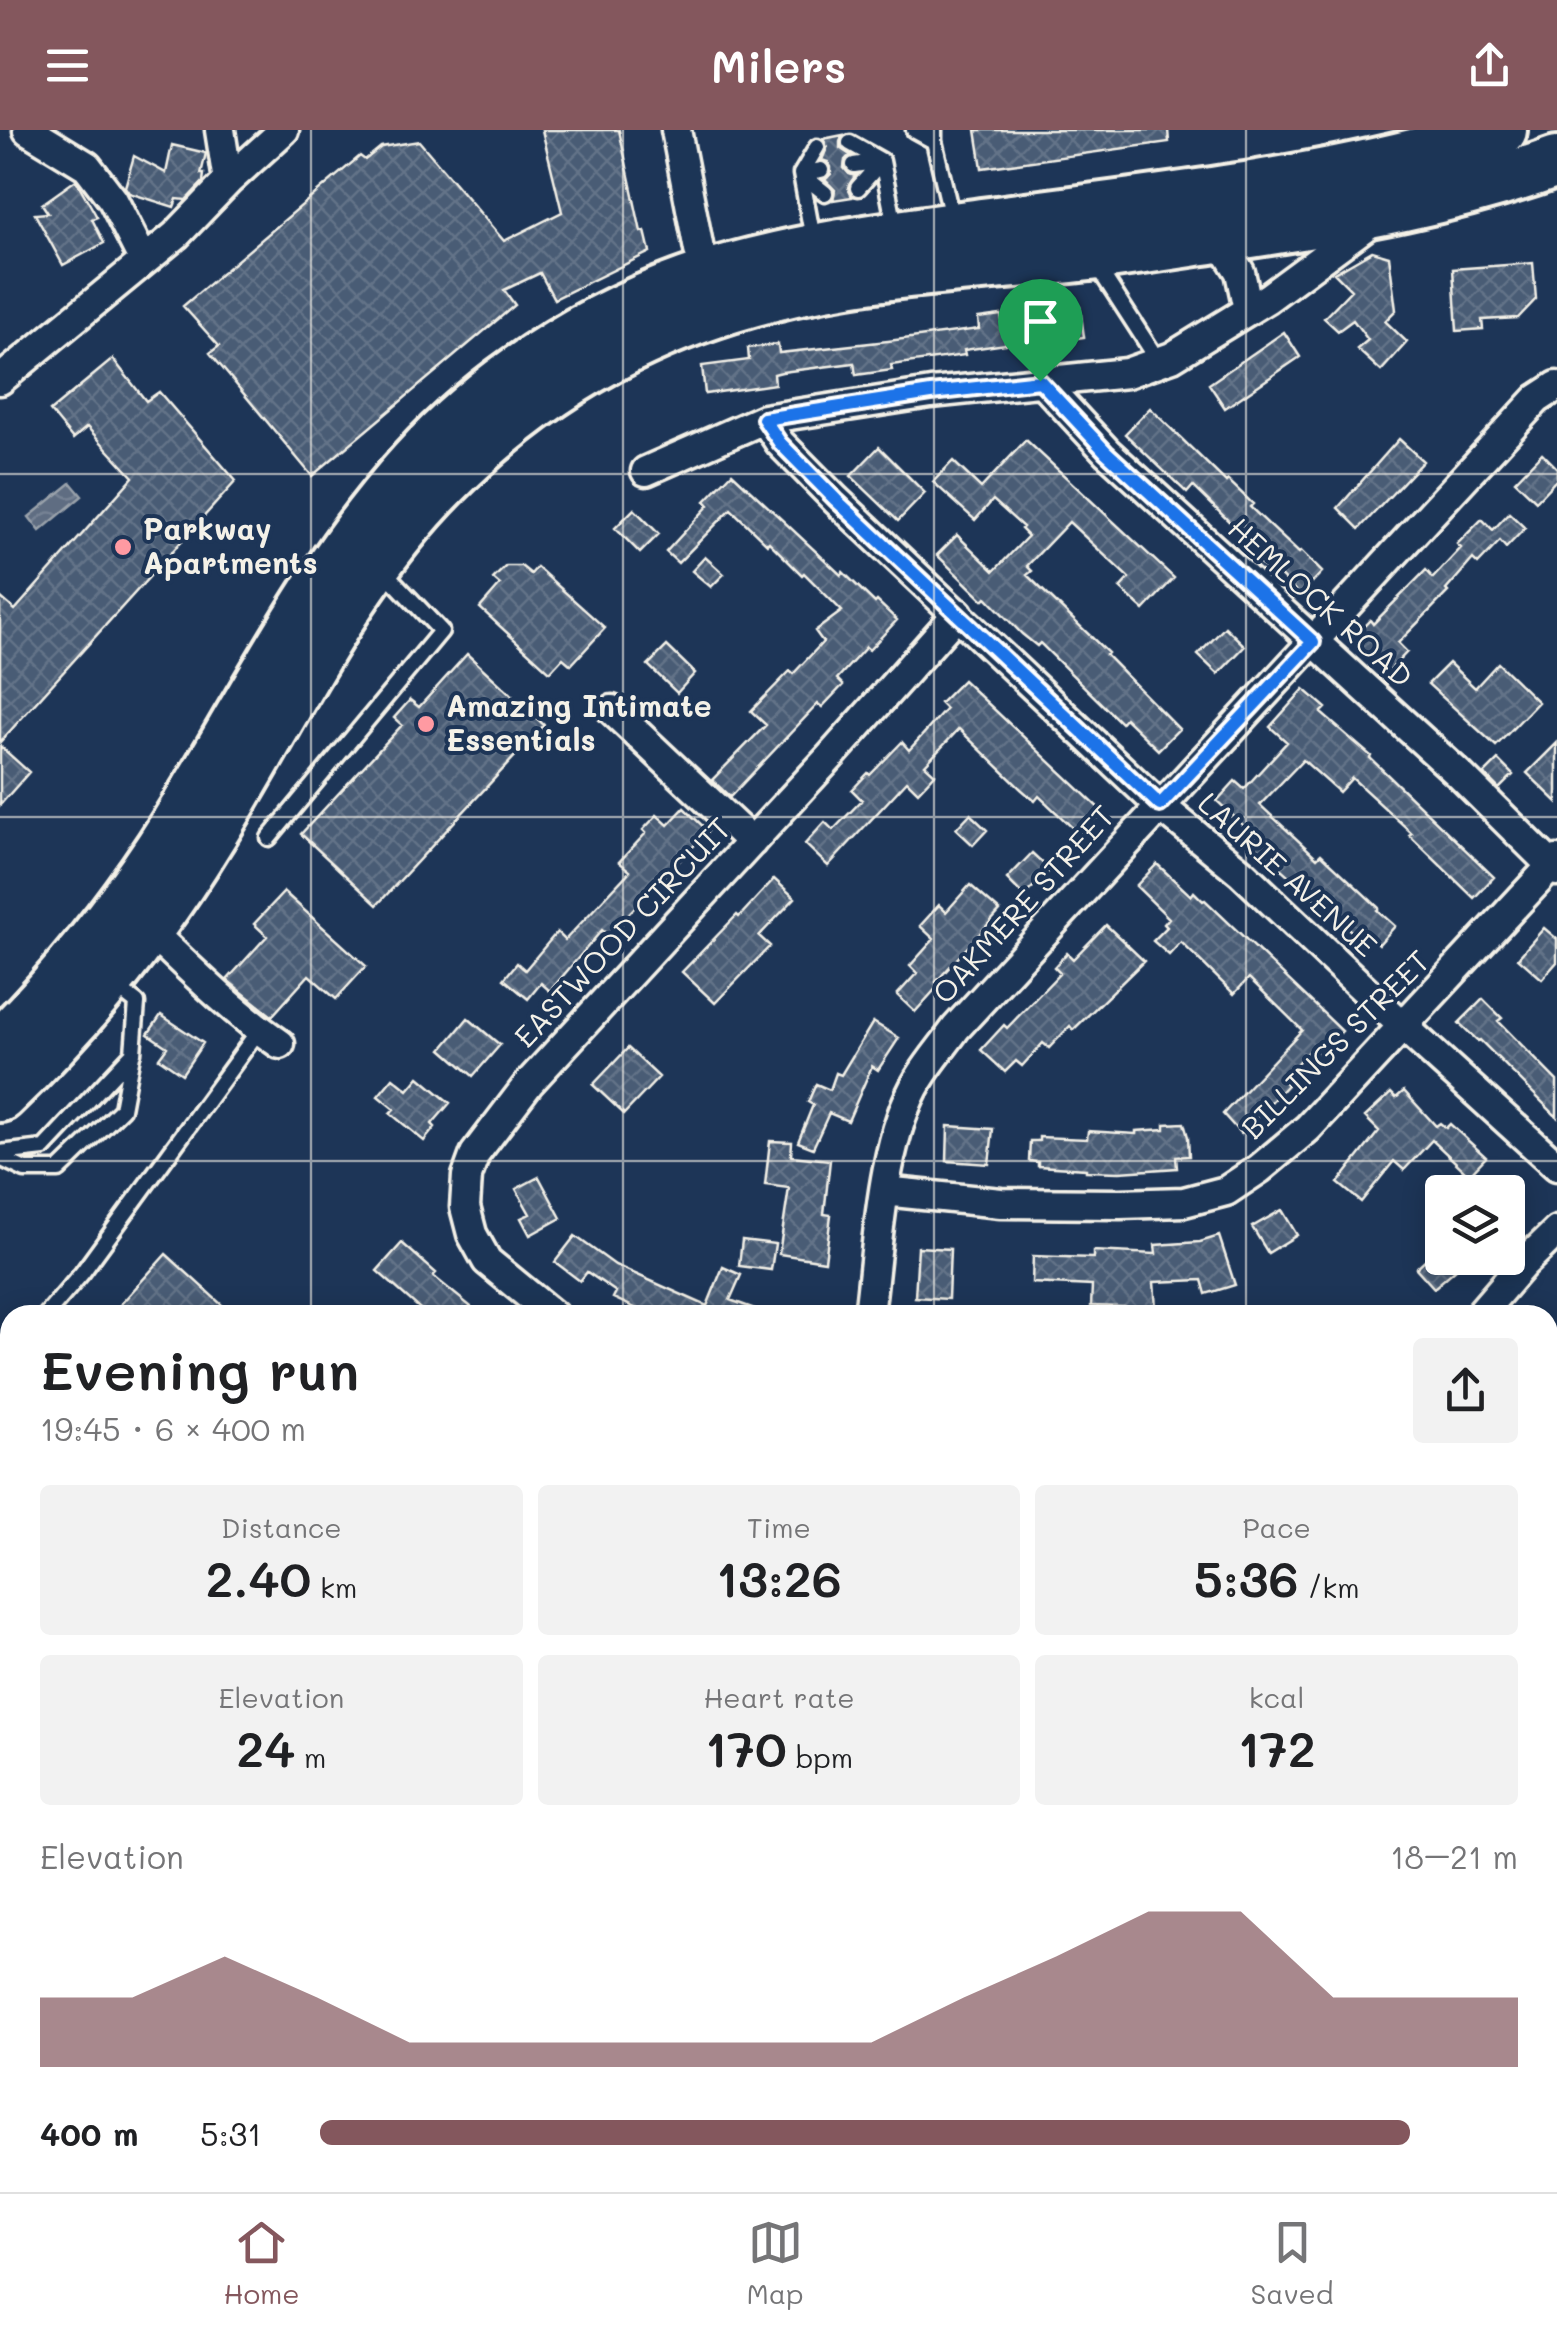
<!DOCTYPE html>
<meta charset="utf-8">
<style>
body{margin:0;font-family:Mali,sans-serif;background:#f2f2f2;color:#202124;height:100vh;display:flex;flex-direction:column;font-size:38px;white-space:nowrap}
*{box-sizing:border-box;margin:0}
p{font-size:32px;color:#757577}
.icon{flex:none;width:55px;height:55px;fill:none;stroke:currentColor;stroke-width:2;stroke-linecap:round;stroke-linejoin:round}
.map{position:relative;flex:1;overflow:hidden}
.sheet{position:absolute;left:0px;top:1175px;width:1558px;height:888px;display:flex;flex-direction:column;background:#fff;border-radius:30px 30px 0 0;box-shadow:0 5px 25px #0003}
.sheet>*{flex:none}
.fabs{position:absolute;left:1425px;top:1045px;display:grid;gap:20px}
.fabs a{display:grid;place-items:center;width:100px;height:100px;border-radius:10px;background:#fff;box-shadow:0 5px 25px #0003;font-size:50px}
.pin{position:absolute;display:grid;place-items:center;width:85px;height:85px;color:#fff;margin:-102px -42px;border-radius:50% 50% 50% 0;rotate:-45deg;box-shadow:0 0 10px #0007}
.pin .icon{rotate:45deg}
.round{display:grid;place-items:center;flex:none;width:105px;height:105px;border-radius:10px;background:#f2f2f2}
.summary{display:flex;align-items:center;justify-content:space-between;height:170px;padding:0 40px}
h1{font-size:55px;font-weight:600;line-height:75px}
.stats{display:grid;grid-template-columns:repeat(3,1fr);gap:15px;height:170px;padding:10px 40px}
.stats div{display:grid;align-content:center;border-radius:10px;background:#f2f2f2;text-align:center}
.stats b{font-size:50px;font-weight:600}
.stats small{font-size:28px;font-weight:400}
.stats p{font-size:28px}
.chart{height:280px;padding:20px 40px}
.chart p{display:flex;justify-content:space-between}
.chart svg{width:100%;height:180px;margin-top:10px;fill:#84575d;opacity:.7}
ul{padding:0 40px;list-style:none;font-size:32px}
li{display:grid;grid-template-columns:160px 120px 1fr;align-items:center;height:75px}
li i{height:25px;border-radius:12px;background:#84575d}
header{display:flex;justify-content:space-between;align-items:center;height:130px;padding:0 40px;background:#84575d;color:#fff;font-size:45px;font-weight:600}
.dock{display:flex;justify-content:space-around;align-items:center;height:140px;border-top:2px solid #e0e0e0;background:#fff;font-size:28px;color:#757577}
.dock a{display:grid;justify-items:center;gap:5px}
.dock .selected{color:#84575d}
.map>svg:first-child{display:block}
.forest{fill:url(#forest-crowns);stroke:#949ea8;stroke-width:2.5}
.water{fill:url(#water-waves);stroke:#9aa2ab;stroke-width:2.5}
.building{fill:url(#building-cross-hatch);stroke:#f4f1e8;stroke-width:2.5}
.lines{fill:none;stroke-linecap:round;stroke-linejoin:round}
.lane-casing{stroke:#f4f1e8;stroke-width:21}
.street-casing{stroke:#f4f1e8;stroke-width:35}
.highway-casing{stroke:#f4f1e8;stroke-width:58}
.lane{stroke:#1d3557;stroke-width:14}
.street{stroke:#1d3557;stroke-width:28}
.highway{stroke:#1d3557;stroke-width:50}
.route-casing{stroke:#fff;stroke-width:20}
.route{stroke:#1a73e8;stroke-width:12}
.grid{fill:none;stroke:#f4f1e8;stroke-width:2.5;stroke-opacity:0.55}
.poi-dot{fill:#ff9aa2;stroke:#1d3557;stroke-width:4}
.labels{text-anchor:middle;stroke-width:8;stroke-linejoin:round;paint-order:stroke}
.poi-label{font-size:30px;font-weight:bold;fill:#f4f1e8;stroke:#1d3557;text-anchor:start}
.street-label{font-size:30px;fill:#f4f1e8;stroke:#1d3557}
</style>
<header><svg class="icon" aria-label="menu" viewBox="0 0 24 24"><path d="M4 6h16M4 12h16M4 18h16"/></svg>Milers<svg class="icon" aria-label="share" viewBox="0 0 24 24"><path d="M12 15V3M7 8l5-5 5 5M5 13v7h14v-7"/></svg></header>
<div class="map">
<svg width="1557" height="2062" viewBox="0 0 1557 2062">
<defs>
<pattern id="forest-crowns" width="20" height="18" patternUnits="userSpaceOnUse" patternTransform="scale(2.5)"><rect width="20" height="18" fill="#354a67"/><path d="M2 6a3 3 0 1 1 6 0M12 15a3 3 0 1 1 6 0" fill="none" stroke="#53657d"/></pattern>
<pattern id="water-waves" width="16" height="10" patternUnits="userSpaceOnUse" patternTransform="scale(2.5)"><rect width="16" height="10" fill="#5e6d82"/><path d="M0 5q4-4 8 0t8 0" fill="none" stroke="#768294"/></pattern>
<pattern id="building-cross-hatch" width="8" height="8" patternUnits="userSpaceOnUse" patternTransform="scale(2.5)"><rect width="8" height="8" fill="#485b74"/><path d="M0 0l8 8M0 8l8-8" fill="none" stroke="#637388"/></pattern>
</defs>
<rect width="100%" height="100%" fill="#1d3557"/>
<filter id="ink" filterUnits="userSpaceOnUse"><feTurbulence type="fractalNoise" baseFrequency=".01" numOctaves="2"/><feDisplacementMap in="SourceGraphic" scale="20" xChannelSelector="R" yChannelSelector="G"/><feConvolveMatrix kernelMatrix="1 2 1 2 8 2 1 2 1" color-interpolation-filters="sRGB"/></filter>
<g filter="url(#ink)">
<!-- forest -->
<path class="forest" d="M 0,1631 L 10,1633 L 10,1765 L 0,1763 Z"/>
<!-- water -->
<path class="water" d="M 71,353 L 82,366 L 40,401 L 29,387 Z"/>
<!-- building -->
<path class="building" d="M 542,0 L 619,0 L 641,102 L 645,101 L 650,122 L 554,169 L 540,143 L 504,160 L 515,175 L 312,346 L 210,223 L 219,216 L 183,176 L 360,26 L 365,30 L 381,17 L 419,11 L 504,111 L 562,82 Z
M 976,0 L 1168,0 L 1169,12 L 982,38 Z
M 843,5 L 840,12 L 840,18 L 850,25 L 845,30 L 844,38 L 849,44 L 855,46 L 848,57 L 852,67 L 833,70 L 835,60 L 825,50 L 831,44 L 831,37 L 828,32 L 822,30 L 827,18 L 823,9 Z
M 172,15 L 206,23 L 201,44 L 204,44 L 203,52 L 186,70 L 177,69 L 174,77 L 129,63 L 125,57 L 134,26 L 166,43 Z
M 76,50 L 97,87 L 92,89 L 104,113 L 63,135 L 35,84 L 48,83 L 42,74 Z
M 1372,121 L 1389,126 L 1396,180 L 1385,191 L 1407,212 L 1381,241 L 1357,219 L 1368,210 L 1353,190 L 1338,201 L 1324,188 L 1351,160 L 1334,143 Z
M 1533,133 L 1536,169 L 1518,188 L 1482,190 L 1483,199 L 1457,201 L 1453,139 Z
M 1080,177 L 1084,207 L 1070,209 L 1071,217 L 1043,221 L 1037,184 Z
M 1001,185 L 1006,214 L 964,220 L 965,225 L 891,235 L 892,240 L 856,245 L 854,233 L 782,242 L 774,244 L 775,254 L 705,264 L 702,236 L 749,230 L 748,218 L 778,214 L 779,223 L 888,211 L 979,199 L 978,188 Z
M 1284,202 L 1300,227 L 1225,278 L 1209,254 Z
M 113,229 L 146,271 L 159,262 L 236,351 L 0,612 L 0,467 L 15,480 L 133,347 L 87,297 L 73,309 L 50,281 Z
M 1150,278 L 1226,352 L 1228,350 L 1253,374 L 1250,377 L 1299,423 L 1301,421 L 1322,442 L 1300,465 L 1269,435 L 1265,438 L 1244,418 L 1250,412 L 1193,356 L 1187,363 L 1125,304 Z
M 1399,309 L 1423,331 L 1359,399 L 1338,378 Z
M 1026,310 L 1174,448 L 1144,480 L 1120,458 L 1129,448 L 1069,392 L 1027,436 L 1032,441 L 1027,445 L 1108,523 L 1106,525 L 1179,599 L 1158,620 L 1125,588 L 1121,593 L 1040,513 L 1037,516 L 1022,504 L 986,467 L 983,470 L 937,425 L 957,405 L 994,441 L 1028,406 L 1021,399 L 1023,397 L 993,370 L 975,390 L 933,352 L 953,331 L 981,358 Z
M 879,317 L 925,363 L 898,391 L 851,346 Z
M 1542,323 L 1557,338 L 1557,349 L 1536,371 L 1515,351 Z
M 732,343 L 841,445 L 843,442 L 875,473 L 877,471 L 897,490 L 869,520 L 866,517 L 837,549 L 843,555 L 822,577 L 818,574 L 730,667 L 712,650 L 766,595 L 751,581 L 790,541 L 793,544 L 823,512 L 815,501 L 842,481 L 804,443 L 802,445 L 769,412 L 767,414 L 731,379 L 678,433 L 666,422 L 709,375 L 705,371 Z
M 634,379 L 659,404 L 640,423 L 615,398 Z
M 1509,383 L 1525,398 L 1506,418 L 1500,411 L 1478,434 L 1473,429 L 1446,460 L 1448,462 L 1398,513 L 1407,522 L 1386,544 L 1351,510 L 1370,490 L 1373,494 L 1426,440 L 1433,448 L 1461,418 L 1457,414 L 1482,389 L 1493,400 Z
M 705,427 L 724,444 L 711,457 L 692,441 Z
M 506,436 L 521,436 L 531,444 L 537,437 L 605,498 L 571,535 L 563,528 L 550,542 L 480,478 L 500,455 L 493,449 Z
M 1225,497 L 1245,516 L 1218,544 L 1198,525 Z
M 667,516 L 695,543 L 677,563 L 648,535 Z
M 467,524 L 544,595 L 377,775 L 301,704 L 402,595 L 394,588 L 410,570 L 419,577 Z
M 1449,533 L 1475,558 L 1498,533 L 1538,572 L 1496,616 L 1428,554 Z
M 963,550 L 1102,681 L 1079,704 L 1039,666 L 1035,671 L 1021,659 L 959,599 L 925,635 L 935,644 L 918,662 L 907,651 L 828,736 L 805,714 L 825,692 L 833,700 L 862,670 L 852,660 L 868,643 L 870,645 L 902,612 L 909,620 L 946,579 L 940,573 Z
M 1304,559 L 1326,578 L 1321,583 L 1371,626 L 1370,628 L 1494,747 L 1474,768 L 1409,705 L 1412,703 L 1352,648 L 1339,662 L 1303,630 L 1260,675 L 1317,728 L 1321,724 L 1379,778 L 1377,780 L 1395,796 L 1379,814 L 1365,801 L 1359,808 L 1253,714 L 1258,709 L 1217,671 L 1235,651 L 1244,659 L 1287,612 L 1270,597 Z
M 1557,613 L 1557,672 L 1527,643 Z
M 0,616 L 29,642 L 0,675 Z
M 1498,630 L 1513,645 L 1499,659 L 1484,644 Z
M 684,678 L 708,701 L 608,805 L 602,800 L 550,861 L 541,853 L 528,869 L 504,849 L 517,833 L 525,840 L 557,802 L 565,810 L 630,741 L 619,732 L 646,703 L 643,700 L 657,685 L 668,695 Z
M 970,684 L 987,700 L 973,715 L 956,699 Z
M 1032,723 L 1050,740 L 1024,766 L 1007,749 Z
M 1157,734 L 1191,766 L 1194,762 L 1203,771 L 1205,770 L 1342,901 L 1320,924 L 1312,917 L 1282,949 L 1287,955 L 1241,1004 L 1223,984 L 1302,900 L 1249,848 L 1234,864 L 1181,812 L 1169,825 L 1153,811 L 1167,797 L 1164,794 L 1169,788 L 1136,756 Z
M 774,749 L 795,768 L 759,806 L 770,816 L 715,873 L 682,842 L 737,785 L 739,787 Z
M 970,755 L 1000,781 L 936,852 L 939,855 L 915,882 L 897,865 L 917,843 L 910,836 L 934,809 L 920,796 L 939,775 L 946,782 Z
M 284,762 L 366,836 L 336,869 L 309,845 L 272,886 L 227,850 L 267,806 L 254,794 Z
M 1106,795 L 1144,831 L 1073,900 L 1070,896 L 1049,918 L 1043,913 L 1022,936 L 1016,931 L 1005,942 L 981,920 L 1004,895 L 1007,898 L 1060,843 L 1054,837 L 1067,823 L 1073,829 Z
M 1544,798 L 1557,809 L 1557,832 L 1542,849 L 1518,828 Z
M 1483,869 L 1502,888 L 1498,891 L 1557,951 L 1557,987 L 1480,910 L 1478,911 L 1459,893 Z
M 161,885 L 203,913 L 182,944 L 159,928 L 167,917 L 148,904 Z
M 468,888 L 500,915 L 473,946 L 442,919 Z
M 873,892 L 899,908 L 878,940 L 872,936 L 848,991 L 829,983 L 813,1018 L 798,1012 L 813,975 L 808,972 L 816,954 L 830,960 L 836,943 L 841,945 Z
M 628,918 L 659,947 L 624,984 L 593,955 Z
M 419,947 L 450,973 L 432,994 L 435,997 L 424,1011 L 390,983 L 394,979 L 378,966 L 393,948 L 408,960 Z
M 1404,961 L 1436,996 L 1440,993 L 1446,998 L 1450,994 L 1486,1027 L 1469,1045 L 1432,1010 L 1404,1040 L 1394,1031 L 1361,1072 L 1338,1053 L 1379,1001 L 1365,987 L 1391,963 L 1396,968 Z
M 1184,993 L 1188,1007 L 1189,1026 L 1176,1027 L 1177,1038 L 1120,1042 L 1086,1041 L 1086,1039 L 1038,1036 L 1038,1032 L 1029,1031 L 1030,1011 L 1039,1011 L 1039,1007 L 1087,1009 L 1088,1001 L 1136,1004 L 1136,1001 L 1165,999 L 1165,994 Z
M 948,996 L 993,999 L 989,1034 L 947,1031 Z
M 770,1011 L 792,1012 L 791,1026 L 830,1030 L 824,1084 L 831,1085 L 825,1131 L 779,1124 L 789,1058 L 765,1055 Z
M 539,1047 L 561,1088 L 530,1105 L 521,1088 L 530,1084 L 516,1059 Z
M 1282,1080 L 1297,1105 L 1268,1123 L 1252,1097 Z
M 575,1106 L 615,1135 L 707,1176 L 723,1137 L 741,1145 L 730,1170 L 763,1182 L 763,1185 L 650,1185 L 613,1168 L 616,1162 L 587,1142 L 580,1151 L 555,1132 Z
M 1219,1106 L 1235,1155 L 1206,1164 L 1202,1150 L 1154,1152 L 1156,1178 L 1091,1176 L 1092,1156 L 1032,1153 L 1033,1126 L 1093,1128 L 1093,1121 L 1156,1124 L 1155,1115 L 1200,1112 Z
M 742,1110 L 775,1114 L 771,1140 L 739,1136 Z
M 402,1113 L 436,1143 L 433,1146 L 481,1185 L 427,1185 L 377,1141 Z
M 1442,1114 L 1442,1128 L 1446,1128 L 1456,1139 L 1434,1158 L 1416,1138 Z
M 918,1117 L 950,1119 L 948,1169 L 915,1167 Z
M 166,1124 L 233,1185 L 111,1185 Z"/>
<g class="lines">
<defs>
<path id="lane" d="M 914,0 L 934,11
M 934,0 L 934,11 L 952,88
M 850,13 L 882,31
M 882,31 L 895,96
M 854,35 L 881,31
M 801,44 L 825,63
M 801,44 L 821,40
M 858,58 L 882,31
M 813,109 L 801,44 L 817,17
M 1097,136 L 1159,232
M 269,708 L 441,501 L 382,439
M 0,1023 L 44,1018 L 133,923 L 137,873 L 114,855
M 0,1028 L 25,1040 L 59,1040 L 122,979 L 132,925
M 46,1185 L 82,1143 L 259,900
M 0,1238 L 10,1227
M 0,1341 L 10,1343
M 0,1604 L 10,1605"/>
<path id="street" d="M 28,0 L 87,36 L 113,70 L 144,131
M 220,0 L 228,51
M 676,0 L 699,120 L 713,144
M 1204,109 L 1228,123 L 1240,142 L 1248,179
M 0,250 L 176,105 L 228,51 L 284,0
M 1041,251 L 1107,322 L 1460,645 L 1557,741
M 764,289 L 780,313 L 836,370 L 1159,675 L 1242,743 L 1403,896 L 1557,1036
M 646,341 L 764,289 L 931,263 L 1127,243 L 1172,227 L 1268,168 L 1371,92
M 612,580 L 752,712
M 148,799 C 190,839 232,881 280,914
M 884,1061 L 1001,1073 L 1120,1074 L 1184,1072 L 1226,1061 L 1259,1039 L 1308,998 L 1557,730
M 553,1185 L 487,1131 L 472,1104 L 465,1077 L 467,1046 L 475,1024 L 529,953 L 830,627 L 958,483
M 869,1185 C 878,1115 882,1009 919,949 C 930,931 944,915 956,898 L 1537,269 L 1557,256
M 1479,1185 L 1522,1135 L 1557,1101
M 1548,1628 L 1557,1629
M 1548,1903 L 1557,1905
M 0,1909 L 10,1909
M 1032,2052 L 1098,2062
M 735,2062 L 740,2052"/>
<path id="highway" d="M 0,915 C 60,855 114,789 161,718 C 245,589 309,448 414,333 C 496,242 614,171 732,139 C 814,116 898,106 982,94 C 1154,70 1336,54 1501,0
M 0,966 C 81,889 150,804 208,709 C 283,589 344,453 445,352 C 559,237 686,176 847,150 C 930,137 1015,134 1099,124 C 1147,118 1195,110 1244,103 C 1350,87 1455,69 1557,32"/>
</defs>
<!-- lane casing -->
<use href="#lane" class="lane-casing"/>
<!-- street casing -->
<use href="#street" class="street-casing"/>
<!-- highway casing -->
<use href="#highway" class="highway-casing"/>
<!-- lane -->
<use href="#lane" class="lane"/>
<!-- street -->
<use href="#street" class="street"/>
<!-- highway -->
<use href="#highway" class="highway"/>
</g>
</g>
<g class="lines" filter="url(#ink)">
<defs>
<path id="route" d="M 1040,251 L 1106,322 L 1313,512 L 1160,675 L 836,370 L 780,313 L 764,289 L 931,263 Z"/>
</defs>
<!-- route casing -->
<use href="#route" class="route-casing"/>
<!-- route -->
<use href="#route" class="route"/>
</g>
<!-- grid -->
<path class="grid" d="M 311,0 L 311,1185M 623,0 L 623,1185M 934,0 L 934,1185M 1246,0 L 1246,1185M 0,344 L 1557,344M 0,687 L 1557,687M 0,1031 L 1557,1031M 0,1375 L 10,1375M 1548,1375 L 1557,1375M 0,1718 L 10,1718M 1548,1718 L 1557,1718M 311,2052 L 311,2062M 623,2052 L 623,2062M 934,2052 L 934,2062M 1246,2052 L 1246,2062"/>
<!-- markers -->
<g class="poi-dot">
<circle cx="123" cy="417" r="10"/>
<circle cx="426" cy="594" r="10"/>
</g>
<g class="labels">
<!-- poi labels -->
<g class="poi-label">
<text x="143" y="410">Parkway<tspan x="143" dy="34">Apartments</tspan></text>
<text x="446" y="587">Amazing Intimate<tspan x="446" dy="34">Essentials</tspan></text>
</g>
<!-- street labels -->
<g class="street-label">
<text transform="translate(1320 473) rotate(42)" y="10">HEMLOCK ROAD</text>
<text transform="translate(1287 745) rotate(42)" y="10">LAURIE AVENUE</text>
<text transform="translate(1024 775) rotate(-48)" y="10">OAKMERE STREET</text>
<text transform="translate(623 803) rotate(-47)" y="10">EASTWOOD CIRCUIT</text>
<text transform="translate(1336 915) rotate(-45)" y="10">BILLINGS STREET</text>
</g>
</g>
</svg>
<div class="fabs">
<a><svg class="icon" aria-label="layers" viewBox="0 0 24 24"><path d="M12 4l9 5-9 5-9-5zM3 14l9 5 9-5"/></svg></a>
</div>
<div class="pin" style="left:1040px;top:251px;background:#1e9e55"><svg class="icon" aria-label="arrive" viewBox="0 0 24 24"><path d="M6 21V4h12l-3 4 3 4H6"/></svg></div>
<section class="sheet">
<div class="summary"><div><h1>Evening run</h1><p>19:45 · 6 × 400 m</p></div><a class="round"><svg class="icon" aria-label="share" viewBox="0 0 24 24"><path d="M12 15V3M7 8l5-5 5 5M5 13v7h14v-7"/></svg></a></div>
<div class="stats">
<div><p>Distance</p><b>2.40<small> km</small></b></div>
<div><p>Time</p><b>13:26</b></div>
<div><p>Pace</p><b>5:36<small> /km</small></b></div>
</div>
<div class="stats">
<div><p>Elevation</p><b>24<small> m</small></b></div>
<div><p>Heart rate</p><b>170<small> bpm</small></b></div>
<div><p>kcal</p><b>172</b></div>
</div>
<div class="chart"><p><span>Elevation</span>18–21 m</p>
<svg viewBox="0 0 160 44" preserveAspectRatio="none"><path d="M0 44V27L10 27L20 17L30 27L40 38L50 38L60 38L70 38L80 38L90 38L100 27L110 17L120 6L130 6L140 27L150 27L160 27V44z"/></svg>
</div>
<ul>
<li><b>400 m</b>5:31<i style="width:91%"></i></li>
</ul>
</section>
</div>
<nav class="dock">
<a class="selected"><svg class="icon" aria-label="home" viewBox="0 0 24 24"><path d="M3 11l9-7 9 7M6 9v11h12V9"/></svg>Home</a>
<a><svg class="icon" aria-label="map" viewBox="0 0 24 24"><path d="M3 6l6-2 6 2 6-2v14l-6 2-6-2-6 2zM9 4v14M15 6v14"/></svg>Map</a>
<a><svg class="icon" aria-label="saved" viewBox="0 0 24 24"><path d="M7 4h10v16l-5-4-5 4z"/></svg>Saved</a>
</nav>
